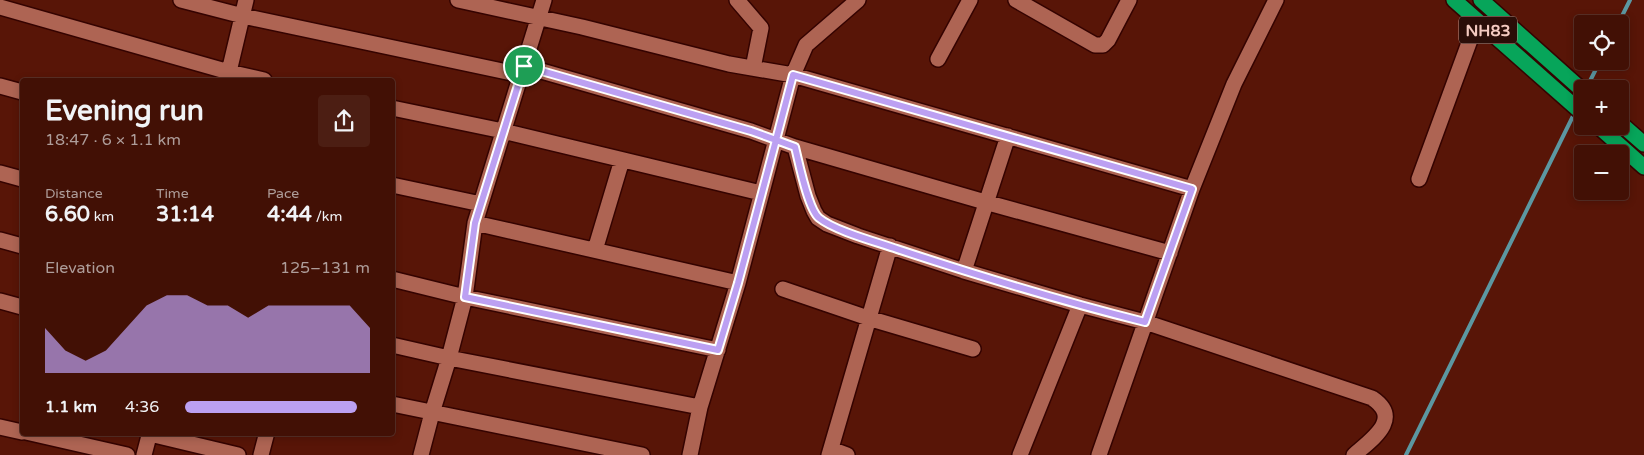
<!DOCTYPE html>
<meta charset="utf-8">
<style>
body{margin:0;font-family:"Varela Round",sans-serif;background:#4c1e13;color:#f1f3f6;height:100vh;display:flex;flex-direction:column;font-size:19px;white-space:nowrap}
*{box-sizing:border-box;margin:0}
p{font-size:16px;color:#ae9d9a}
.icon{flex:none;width:28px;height:28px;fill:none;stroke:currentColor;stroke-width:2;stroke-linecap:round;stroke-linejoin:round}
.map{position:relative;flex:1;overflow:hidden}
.side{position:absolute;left:20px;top:78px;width:375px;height:358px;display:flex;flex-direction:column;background:#421005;border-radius:5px;box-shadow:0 2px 8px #0003,0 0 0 1px #5a3027}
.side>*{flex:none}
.fabs{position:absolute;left:1574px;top:15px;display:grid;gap:10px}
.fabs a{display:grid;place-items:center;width:55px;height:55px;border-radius:5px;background:#421005;box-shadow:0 2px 8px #0003,0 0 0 1px #5a3027;font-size:25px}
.pin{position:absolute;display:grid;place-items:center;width:42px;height:42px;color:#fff;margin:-21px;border:2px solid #fff;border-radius:50%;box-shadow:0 1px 5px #0007}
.round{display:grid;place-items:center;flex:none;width:52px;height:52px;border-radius:5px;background:#4c1e13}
.overview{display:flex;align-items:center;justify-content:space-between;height:85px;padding:0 25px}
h1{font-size:28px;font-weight:800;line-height:38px}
.metrics{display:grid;grid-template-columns:repeat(3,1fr);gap:8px;height:85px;padding:5px 25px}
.metrics div{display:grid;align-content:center}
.metrics b{font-size:21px;font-weight:800}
.metrics small{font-size:14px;font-weight:400}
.metrics p{font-size:14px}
.chart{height:140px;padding:10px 25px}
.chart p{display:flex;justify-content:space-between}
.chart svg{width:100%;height:90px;margin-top:5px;fill:#bca0f2;opacity:.7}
ul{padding:0 25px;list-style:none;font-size:16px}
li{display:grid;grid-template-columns:80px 60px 1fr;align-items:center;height:38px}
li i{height:12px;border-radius:6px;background:#bca0f2}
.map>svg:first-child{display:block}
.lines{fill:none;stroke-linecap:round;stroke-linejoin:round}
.stream{stroke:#5c97a1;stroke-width:4}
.minor-casing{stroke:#340300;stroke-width:18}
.highway-casing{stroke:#340300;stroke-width:18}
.minor{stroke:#ae6453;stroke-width:15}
.highway{stroke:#07a55a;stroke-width:15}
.route-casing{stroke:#fff;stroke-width:10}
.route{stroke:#bca0f2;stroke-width:6}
.labels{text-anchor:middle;stroke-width:4.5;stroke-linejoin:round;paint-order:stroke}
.shield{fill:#2b0e08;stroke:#b89289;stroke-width:1}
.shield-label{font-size:16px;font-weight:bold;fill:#f4cac0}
</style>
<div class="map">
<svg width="1644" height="455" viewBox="0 0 1644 455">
<rect width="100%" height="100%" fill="#581507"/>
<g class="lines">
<!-- stream -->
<path class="stream" d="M 1618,24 L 1630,0
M 1586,89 L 1600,61
M 1406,455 L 1575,112"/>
<defs>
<path id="minor" d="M 181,0 L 243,16 L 521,75
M 458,0 L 582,27 L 729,64 L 793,75 L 1192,189
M 544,0 L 475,223 L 465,297 L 449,358 L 700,407
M 737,0 L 761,28 L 753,68
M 1016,0 L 1095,45 L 1103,45 L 1108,40 L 1129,0
M 0,7 L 229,72 L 264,80
M 938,59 L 970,0
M 524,66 L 751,131 L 795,147 L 985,202 L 1170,253
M 227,80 L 246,0
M 0,86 L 22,92
M 392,108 L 503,131 L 761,193
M 795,147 L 808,196 L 814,211 L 818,218 L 827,224 L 858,236 L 964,271 L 1080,305 L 1145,322 L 1372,398 C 1403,419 1372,439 1354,455
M 0,173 L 22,179
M 1419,179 L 1477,21
M 392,185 L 481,204
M 475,223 L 738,283
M 0,240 L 22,246
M 595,250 L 622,160
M 964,271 L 1008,136
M 392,279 L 465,297 L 718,350
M 783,289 L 868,318 L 973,349
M 0,301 L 22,307
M 392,345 L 449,358 L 432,413 L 421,455
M 392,404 L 642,455
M 0,427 L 22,432
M 26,432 L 127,455
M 150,434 L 238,455
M 831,449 L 847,455
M 144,455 L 150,432
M 261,455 L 267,432
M 690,455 L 700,407 L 738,283 L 793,75 L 806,45 L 858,0
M 829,455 L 890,246
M 1020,455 L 1080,305
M 1099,455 L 1192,189 L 1234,84 L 1276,0"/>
<path id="highway" d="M 1454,0 L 1582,113
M 1481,0 L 1582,90
M 1620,123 L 1644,144
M 1598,126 L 1644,167"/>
</defs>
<!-- minor casing -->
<use href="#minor" class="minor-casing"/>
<!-- highway casing -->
<use href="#highway" class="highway-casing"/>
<!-- minor -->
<use href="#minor" class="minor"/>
<!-- highway -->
<use href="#highway" class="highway"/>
</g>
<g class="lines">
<defs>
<path id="route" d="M 524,66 L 475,223 L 465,297 L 718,350 L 738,283 L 776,140 L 795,147 C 799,163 808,209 819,218 C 835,231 877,242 897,249 C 979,276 1061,301 1145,322 L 1192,189 L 793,75 L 776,140 L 751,131 L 524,66"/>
</defs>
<!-- route casing -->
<use href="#route" class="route-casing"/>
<!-- route -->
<use href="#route" class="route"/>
</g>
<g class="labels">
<!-- shield labels -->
<rect class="shield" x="1459" y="16.5" width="58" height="27" rx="4"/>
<g class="shield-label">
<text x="1488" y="36">NH83</text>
</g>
</g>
</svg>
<div class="fabs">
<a><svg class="icon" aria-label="locate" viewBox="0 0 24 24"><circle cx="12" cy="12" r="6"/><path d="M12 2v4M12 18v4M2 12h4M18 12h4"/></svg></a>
<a>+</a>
<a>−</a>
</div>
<div class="pin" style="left:524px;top:66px;background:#1e9e55"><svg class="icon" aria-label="arrive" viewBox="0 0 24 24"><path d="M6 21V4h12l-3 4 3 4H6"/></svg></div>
<section class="side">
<div class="overview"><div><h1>Evening run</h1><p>18:47 · 6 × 1.1 km</p></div><a class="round"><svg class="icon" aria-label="share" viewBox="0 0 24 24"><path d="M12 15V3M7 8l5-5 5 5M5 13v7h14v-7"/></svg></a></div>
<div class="metrics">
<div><p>Distance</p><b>6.60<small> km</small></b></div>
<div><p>Time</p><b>31:14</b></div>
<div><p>Pace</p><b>4:44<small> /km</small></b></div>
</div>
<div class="chart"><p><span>Elevation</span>125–131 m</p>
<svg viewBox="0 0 160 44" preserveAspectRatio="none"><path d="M0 44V22L10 33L20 38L30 33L40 22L50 11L60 6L70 6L80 11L90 11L100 17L110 11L120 11L130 11L140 11L150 11L160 22V44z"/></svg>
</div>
<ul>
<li><b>1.1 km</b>4:36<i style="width:93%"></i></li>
</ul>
</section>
</div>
